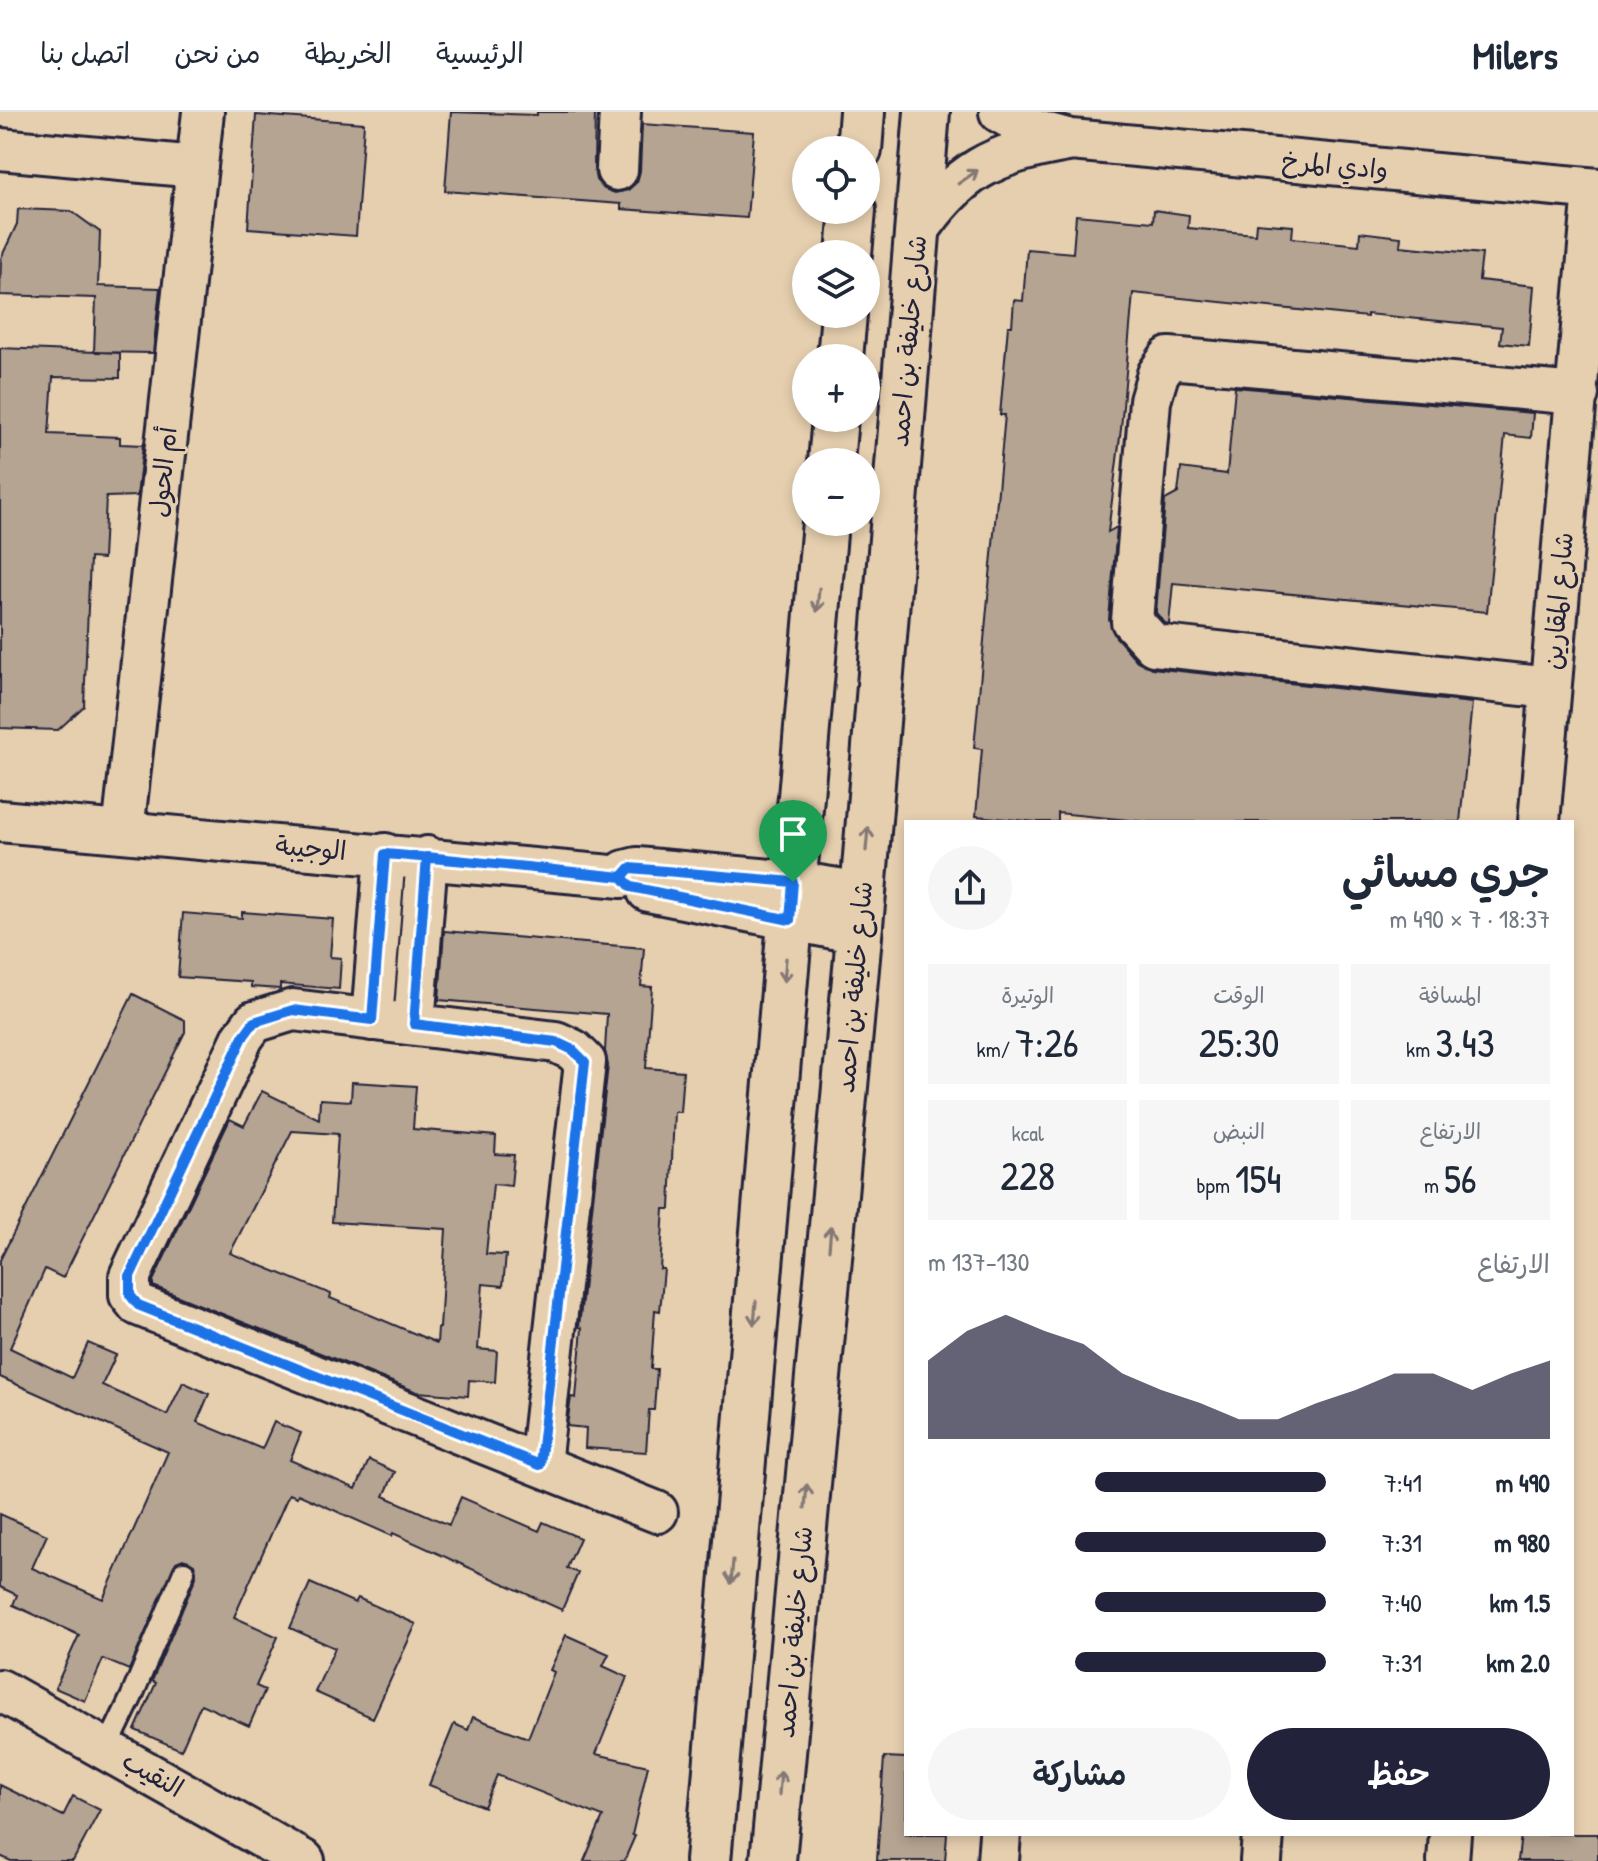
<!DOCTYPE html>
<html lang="ar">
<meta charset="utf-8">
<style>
body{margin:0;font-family:"Patrick Hand","Playpen Sans Arabic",sans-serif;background:#f6f6f7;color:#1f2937;direction:rtl;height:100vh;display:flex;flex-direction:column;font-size:30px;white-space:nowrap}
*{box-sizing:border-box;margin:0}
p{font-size:26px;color:#747a83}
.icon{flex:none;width:44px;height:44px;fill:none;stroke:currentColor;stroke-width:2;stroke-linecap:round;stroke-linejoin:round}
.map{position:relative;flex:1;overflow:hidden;direction:ltr}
.drawer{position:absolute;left:904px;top:708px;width:670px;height:1016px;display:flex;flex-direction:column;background:#fff;border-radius:0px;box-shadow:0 4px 12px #0003;direction:rtl}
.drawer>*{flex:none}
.fabs{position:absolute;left:792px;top:24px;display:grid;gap:16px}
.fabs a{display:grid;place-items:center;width:88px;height:88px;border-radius:50%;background:#fff;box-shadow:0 4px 12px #0003;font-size:40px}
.pin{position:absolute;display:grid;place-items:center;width:68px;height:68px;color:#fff;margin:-82px -34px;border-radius:50% 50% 50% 0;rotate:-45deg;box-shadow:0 0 8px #0007}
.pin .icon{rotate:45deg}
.round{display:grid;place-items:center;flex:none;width:84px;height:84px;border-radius:42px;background:#f6f6f7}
.overview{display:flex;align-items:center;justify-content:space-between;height:136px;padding:0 24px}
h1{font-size:44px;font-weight:600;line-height:60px}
.figures{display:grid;grid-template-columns:repeat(3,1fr);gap:12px;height:136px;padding:8px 24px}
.figures div{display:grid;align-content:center;border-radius:0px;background:#f6f6f7;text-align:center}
.figures b{font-size:40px;font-weight:600}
.figures small{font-size:22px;font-weight:400}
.figures p{font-size:22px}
.chart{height:224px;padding:16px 24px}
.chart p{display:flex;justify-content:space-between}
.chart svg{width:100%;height:144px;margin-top:8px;fill:#22223b;opacity:.7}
.button{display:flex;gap:16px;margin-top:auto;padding:16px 24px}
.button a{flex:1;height:92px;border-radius:48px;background:#22223b;color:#fff;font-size:32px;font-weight:600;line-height:92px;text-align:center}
.button a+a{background:#f6f6f7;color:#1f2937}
ul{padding:0 24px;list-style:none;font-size:26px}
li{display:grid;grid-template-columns:128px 96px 1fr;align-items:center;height:60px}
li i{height:20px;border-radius:10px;background:#22223b}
header{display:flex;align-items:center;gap:48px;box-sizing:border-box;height:112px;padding:0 40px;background:#fff;border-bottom:2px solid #e0e1e3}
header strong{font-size:38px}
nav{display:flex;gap:44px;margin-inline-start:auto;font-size:28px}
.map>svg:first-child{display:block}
.building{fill:#b6a492;stroke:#22223b;stroke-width:2;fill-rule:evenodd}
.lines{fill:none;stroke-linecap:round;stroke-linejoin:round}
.lane-casing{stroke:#22223b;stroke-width:26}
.street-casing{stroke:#22223b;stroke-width:46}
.secondary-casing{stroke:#22223b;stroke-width:50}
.lane{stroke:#e6cfaf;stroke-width:20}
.street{stroke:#e6cfaf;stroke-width:40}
.secondary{stroke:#e6cfaf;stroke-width:44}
.oneway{stroke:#847875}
.route-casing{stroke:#fff;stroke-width:16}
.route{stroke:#1a73e8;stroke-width:10}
.labels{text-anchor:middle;stroke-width:6;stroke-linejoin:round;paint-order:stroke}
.street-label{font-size:26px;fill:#22223b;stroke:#e6cfaf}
</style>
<header>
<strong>Milers</strong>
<nav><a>الرئيسية</a><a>الخريطة</a><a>من نحن</a><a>اتصل بنا</a></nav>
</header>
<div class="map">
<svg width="1598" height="1749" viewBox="0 0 1598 1749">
<rect width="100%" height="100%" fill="#e6cfaf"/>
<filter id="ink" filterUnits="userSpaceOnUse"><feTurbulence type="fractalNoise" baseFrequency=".0125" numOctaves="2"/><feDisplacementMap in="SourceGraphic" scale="16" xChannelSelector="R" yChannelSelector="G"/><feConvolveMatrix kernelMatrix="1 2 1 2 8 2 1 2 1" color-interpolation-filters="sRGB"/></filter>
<g filter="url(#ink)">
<!-- building -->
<path class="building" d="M 451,0 L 537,3 L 537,0 L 595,0 L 594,57 L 596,68 L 604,77 L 615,81 L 628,78 L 637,70 L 640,59 L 642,12 L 754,20 L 747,106 L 621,97 L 621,92 L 445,79 Z
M 256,3 L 364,11 L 356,124 L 248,116 Z
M 18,97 L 71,99 L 100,120 L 98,174 L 160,176 L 153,241 L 94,240 L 96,186 L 0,183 L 1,146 L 17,112 Z
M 1154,98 L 1189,103 L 1188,116 L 1255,122 L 1256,111 L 1293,114 L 1292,126 L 1359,133 L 1360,120 L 1401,125 L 1400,134 L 1482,142 L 1479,168 L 1534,174 L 1529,234 L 1500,231 L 1502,215 L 1367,202 L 1367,205 L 1133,181 L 1121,317 L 1108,420 L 1117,415 L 1109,507 L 1115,524 L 1137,549 L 1152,556 L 1472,591 L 1460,710 L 1149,710 L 1058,701 L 1058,710 L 1036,710 L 976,704 L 982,637 L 974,636 L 1005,303 L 1000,303 L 1008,214 L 1012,214 L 1014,188 L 1023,189 L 1027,137 L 1073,141 L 1076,103 L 1153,110 Z
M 0,236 L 120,241 L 120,266 L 53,265 L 49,322 L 120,325 L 120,332 L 143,333 L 137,384 L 106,385 L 103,447 L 90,446 L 84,594 L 58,618 L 0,616 Z
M 1235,275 L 1533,301 L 1531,326 L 1505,323 L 1487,500 L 1173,471 L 1169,512 L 1165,511 L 1156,501 L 1165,388 L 1178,381 L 1181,356 L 1227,362 Z
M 242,800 L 333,807 L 330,845 L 341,846 L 339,877 L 280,872 L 280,877 L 251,875 L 251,870 L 178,865 L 183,801 L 242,806 Z
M 444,819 L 644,836 L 641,874 L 652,875 L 646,956 L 683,959 L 680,1000 L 674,1000 L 670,1097 L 664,1097 L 660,1157 L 664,1157 L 660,1199 L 655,1198 L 651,1257 L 657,1257 L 654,1298 L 649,1298 L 646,1340 L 585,1336 L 586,1316 L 567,1314 L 571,1285 L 576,1286 L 582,1216 L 579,1215 L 608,953 L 605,939 L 607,902 L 439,888 Z
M 133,882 L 185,908 L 185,920 L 63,1166 L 45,1157 L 10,1236 L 72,1266 L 88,1231 L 116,1243 L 102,1273 L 167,1303 L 183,1270 L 209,1282 L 197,1310 L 262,1337 L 274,1310 L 301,1321 L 290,1348 L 356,1377 L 369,1348 L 395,1360 L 384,1384 L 449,1413 L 461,1385 L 539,1419 L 543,1410 L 580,1426 L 567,1456 L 578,1461 L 562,1498 L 393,1421 L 392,1424 L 298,1382 L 297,1385 L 289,1382 L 234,1505 L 278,1525 L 256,1574 L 265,1578 L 249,1614 L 201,1592 L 181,1638 L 135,1618 L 156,1571 L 152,1569 L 196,1465 L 194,1452 L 183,1447 L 176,1450 L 129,1558 L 103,1547 L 85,1589 L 55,1576 L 79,1523 L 13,1493 L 17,1483 L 0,1475 L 0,1402 L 47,1423 L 32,1456 L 103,1487 L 168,1340 L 0,1265 L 0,1148 Z
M 352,970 L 416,974 L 413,1017 L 496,1024 L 495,1042 L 514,1043 L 511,1074 L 493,1072 L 486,1142 L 506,1143 L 503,1174 L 483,1172 L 478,1237 L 497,1239 L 495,1270 L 469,1268 L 468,1284 L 417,1280 L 153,1174 L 153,1169 L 230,1007 L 244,1014 L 262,979 L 319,1007 L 320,987 L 351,989 ZM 292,1019 L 338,1022 L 332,1110 L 446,1117 L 440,1216 L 438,1216 L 437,1231 L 330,1186 L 331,1182 L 230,1141 Z
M 310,1471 L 355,1491 L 358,1486 L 416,1512 L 373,1606 L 315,1580 L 335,1536 L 290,1516 Z
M 566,1523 L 609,1542 L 603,1554 L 627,1565 L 596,1642 L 648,1654 L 632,1723 L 635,1724 L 624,1749 L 584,1749 L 603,1705 L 497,1663 L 484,1695 L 429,1673 L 454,1612 L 468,1618 L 473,1605 L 528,1626 L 554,1560 L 550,1558 Z
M 884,1645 L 906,1646 L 906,1722 L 947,1722 L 945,1749 L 877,1749 Z
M 0,1673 L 63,1704 L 73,1684 L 100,1698 L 73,1749 L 11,1749 L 0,1744 Z
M 1521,1722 L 1598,1722 L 1598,1749 L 1518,1749 Z"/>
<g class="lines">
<defs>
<path id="lane" d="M 107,1636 L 131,1586 L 184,1460"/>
<path id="street" d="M 1000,0 L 1030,17 L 1071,28 L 1598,77
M 0,37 L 197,55
M 617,58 L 620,0
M 916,122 C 959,58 992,42 1067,29
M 1550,576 L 1154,533 L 1132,509 L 1150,289 L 1158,262 L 1169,246 L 1578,282
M 0,709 L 622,765
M 1539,710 L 1594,77
M 123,720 L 203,0
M 622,765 L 625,759 L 637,756 L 793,770 L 863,781
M 648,779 L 858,821
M 372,908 L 385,742
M 414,912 L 427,745
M 540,1353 L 585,950 L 573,938 L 556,930 L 293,898 L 254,910 L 243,925 L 130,1164 L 130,1183 L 138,1193 L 657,1400
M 0,1578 L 304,1749
M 998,1749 L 1000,1722
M 1261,1749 L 1263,1722
M 1448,1749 L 1450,1722"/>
<path id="secondary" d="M 859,38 L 862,0
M 849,142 L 853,98
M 840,246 L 844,202
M 831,350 L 835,306
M 708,1749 L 825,410
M 773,1749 L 863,781 L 927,0"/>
</defs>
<!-- lane casing -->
<use href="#lane" class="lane-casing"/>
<!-- street casing -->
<use href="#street" class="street-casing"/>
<!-- secondary casing -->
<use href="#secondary" class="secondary-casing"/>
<!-- lane -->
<use href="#lane" class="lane"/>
<!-- street -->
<use href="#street" class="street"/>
<!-- secondary -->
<use href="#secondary" class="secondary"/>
</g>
<!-- one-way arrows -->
<defs><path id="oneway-shaft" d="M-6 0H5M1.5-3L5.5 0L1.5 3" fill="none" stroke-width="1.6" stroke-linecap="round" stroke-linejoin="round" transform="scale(2)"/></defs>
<g class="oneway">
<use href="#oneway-shaft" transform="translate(968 65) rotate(-35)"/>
<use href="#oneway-shaft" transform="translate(818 488) rotate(95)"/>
<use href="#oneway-shaft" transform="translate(867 727) rotate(-85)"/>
<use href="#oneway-shaft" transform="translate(785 858) rotate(95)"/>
<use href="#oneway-shaft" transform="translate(830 1126) rotate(-85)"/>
<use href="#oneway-shaft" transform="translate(755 1201) rotate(95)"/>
<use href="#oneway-shaft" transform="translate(806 1384) rotate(-85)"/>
<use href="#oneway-shaft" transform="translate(732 1460) rotate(95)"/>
<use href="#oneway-shaft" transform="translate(780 1671) rotate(-85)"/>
</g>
</g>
<g class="lines" filter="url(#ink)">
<defs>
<path id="route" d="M 793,770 L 630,756 L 622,765 C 543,757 464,748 385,742 L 372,908 L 293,898 L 254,910 L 243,925 L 130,1164 L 130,1183 L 138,1193 L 540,1353 L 585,950 L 573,938 L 556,930 L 414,912 L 427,745 L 622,765 L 631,775 L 790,808 L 793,770"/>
</defs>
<!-- route casing -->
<use href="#route" class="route-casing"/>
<!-- route -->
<use href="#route" class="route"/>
</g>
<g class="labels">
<!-- street labels -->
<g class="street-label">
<text transform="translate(1335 53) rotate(5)" y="9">وادي المرخ</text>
<text transform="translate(908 229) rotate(-85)" y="9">شارع خليفة بن احمد</text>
<text transform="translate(163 360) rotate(-84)" y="9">أم الحول</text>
<text transform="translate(1558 489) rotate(-85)" y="9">شارع المقارين</text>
<text transform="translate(311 736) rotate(5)" y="9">الوجيبة</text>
<text transform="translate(854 875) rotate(-85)" y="9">شارع خليفة بن احمد</text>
<text transform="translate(794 1520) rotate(-85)" y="9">شارع خليفة بن احمد</text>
<text transform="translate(153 1662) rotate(30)" y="9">النقيب</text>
</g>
</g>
</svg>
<div class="fabs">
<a><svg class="icon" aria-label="locate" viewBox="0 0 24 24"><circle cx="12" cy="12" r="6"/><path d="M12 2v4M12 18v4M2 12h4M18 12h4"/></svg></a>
<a><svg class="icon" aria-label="layers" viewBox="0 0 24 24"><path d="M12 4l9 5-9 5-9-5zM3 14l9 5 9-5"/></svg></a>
<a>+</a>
<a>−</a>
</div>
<div class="pin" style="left:793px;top:770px;background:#1e9e55"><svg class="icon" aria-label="arrive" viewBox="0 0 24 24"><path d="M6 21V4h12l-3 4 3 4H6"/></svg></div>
<section class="drawer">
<div class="overview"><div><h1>جري مسائي</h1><p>18:37 · 7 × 490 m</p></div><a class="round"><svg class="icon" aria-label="share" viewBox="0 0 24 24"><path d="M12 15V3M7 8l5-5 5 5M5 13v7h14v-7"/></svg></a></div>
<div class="figures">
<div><p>المسافة</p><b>3.43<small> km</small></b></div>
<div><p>الوقت</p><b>25:30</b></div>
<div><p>الوتيرة</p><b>7:26<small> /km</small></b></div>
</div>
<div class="figures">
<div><p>الارتفاع</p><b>56<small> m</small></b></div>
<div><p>النبض</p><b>154<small> bpm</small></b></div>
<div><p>kcal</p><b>228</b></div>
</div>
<div class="chart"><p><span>الارتفاع</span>130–137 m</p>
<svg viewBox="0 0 160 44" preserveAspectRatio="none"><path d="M0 44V20L10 11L20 6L30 11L40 15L50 24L60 29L70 33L80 38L90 38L100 33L110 29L120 24L130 24L140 29L150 24L160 20V44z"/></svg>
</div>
<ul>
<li><b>490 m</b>7:41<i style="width:58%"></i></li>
<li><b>980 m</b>7:31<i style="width:63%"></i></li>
<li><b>1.5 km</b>7:40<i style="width:58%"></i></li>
<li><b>2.0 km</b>7:31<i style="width:63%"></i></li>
</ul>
<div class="button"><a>حفظ</a><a>مشاركة</a></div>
</section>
</div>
